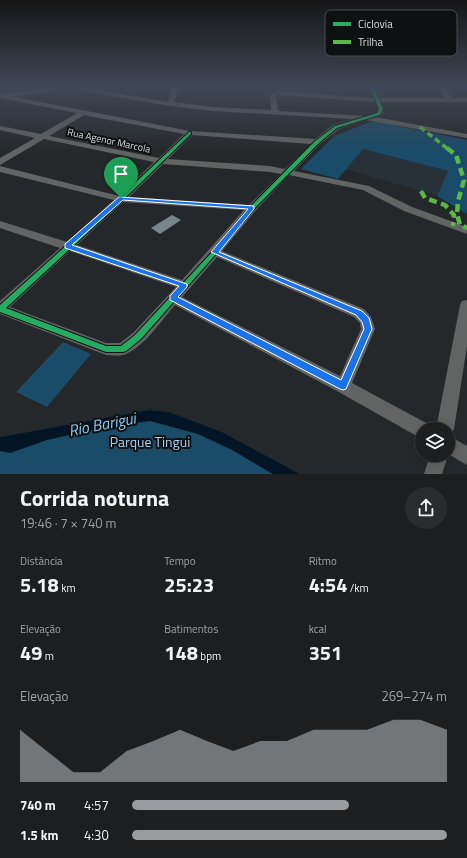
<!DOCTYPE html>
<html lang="pt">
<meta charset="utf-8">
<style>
body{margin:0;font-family:"Titillium Web",sans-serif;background:#292b2d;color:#f1f3f6;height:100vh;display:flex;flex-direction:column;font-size:15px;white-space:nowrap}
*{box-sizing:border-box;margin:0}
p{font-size:13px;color:#a0a2a5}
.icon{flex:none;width:22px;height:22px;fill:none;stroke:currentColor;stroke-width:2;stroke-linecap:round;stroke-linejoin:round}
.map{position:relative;height:474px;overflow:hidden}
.details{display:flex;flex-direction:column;background:#1c1e20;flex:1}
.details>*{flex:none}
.tools{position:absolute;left:415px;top:422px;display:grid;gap:8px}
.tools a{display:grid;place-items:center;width:40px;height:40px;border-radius:50%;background:#1c1e20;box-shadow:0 2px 10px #0003,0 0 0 1px #3a3c3e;font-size:20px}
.pin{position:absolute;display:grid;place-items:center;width:34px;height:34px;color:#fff;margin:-41px -17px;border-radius:50% 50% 50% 0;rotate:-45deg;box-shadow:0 0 4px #0007}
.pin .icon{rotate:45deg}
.round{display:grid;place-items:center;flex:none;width:42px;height:42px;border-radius:21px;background:#292b2d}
.head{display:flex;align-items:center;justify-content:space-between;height:68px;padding:0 20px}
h1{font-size:22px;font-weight:700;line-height:30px}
.stats{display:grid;grid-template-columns:repeat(3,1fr);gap:6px;height:68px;padding:4px 20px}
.stats div{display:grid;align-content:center}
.stats b{font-size:20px;font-weight:700}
.stats small{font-size:11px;font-weight:400}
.stats p{font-size:11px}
.chart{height:112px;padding:8px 20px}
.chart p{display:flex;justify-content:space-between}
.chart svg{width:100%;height:72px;margin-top:4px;fill:#999c9e;opacity:.7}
ul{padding:0 20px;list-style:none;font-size:13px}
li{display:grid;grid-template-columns:64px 48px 1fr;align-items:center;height:30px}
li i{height:10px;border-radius:5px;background:#999c9e}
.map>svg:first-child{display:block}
.built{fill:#273137}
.green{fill:#1a4b68}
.water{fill:#031524}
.building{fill:#7a848b}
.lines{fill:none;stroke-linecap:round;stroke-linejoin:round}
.minor{fill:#626464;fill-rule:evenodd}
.major{fill:#626466;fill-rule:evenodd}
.quiet-far1{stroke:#58b947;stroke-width:3.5;stroke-dasharray:6 3.5;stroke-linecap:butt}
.quiet{stroke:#58b947;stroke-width:4.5;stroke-dasharray:8 4.5;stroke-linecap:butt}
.cycleway-casing{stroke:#0e1112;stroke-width:2}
.cycleway{fill:#26ab63;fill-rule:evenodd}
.route{fill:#1a73e8;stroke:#fff;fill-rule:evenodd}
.labels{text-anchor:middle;stroke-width:4;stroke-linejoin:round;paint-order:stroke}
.far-street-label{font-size:10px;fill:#d8dbdd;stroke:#0e1112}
.near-park-label{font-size:14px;fill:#aad2ee;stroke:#0e1112}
.near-water-label{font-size:16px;font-style:italic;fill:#8bc7f2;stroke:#0e1112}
.key{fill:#0e1112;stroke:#4b4e4f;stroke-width:1}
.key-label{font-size:11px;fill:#d8dbdd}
</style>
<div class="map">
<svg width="467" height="474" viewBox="0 0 467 474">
<rect width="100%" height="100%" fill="#25282a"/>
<!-- built -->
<path class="built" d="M 363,149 L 448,171 L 437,196 L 346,169 Z"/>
<!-- green -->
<path class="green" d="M 373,121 L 467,140 L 467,214 L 437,196 L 448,171 L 363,149 L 338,179 L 301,169 L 334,136 Z
M 63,342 L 91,354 L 47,407 L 16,392 Z
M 149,410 L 169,412 L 222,432 L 300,474 L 0,474 L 0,437 Z"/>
<!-- water -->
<path class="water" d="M 149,410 L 169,412 L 222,432 L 300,474 L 273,474 L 232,450 L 198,434 L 150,421 L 105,427 L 47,440 L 10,453 L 0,451 L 0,437 Z"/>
<!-- building -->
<path class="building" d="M 172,215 L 181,220 L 160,234 L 151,228 Z"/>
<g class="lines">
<!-- minor -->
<path class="minor" d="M 69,87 L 81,87 L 168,102 L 173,87 L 179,87 L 174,102 L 213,107 L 271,110 L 270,95 L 278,91 L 373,98 L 369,87 L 375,87 L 380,98 L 444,98 L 440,87 L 446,87 L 451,98 L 467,98 L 467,102 L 381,102 L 384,109 L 383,114 L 375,117 L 467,134 L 467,138 L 366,120 L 339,129 L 320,144 L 294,171 L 369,186 L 412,207 L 467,227 L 467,234 L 404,211 L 363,190 L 289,175 L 256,210 L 222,251 L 364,309 L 371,317 L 375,329 L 352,383 L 428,424 L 430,429 L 422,429 L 422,439 L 337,391 L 175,305 C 161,321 147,343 128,353 C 122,357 113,355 106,355 L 0,314 L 0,301 L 60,248 L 0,228 L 0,221 L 67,242 L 114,200 L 0,172 L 0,166 L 119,196 L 154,162 L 44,139 L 0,165 L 0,158 L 35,138 L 0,130 L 0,126 L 41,134 L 77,113 L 0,98 L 0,94 L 190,131 L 315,139 L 333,125 L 353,119 L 213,111 L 170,106 L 72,89 ZM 279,95 L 375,102 L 378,109 L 376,113 L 366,116 L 278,111 L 276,96 ZM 84,115 L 184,134 L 159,158 L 49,136 ZM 192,135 L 311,144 L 285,169 L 270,166 L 168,159 ZM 163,164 L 270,172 L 281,174 L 249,205 L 129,197 ZM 123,202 L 244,210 L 182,280 L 77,245 ZM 70,251 L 176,287 L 133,333 L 120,343 L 106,343 L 10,307 ZM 217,257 L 354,317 L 360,323 L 361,329 L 340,376 L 182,297 Z
M 467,300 L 467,346 L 454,429 L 449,436 L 467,446 L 467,465 L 448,454 L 448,429 L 436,429 L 460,305 L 462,301 Z
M 430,455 L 448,455 L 442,474 L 424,474 Z"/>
<!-- major -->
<path class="major" d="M 55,87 L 76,87 L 72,89 L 0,98 L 0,94 Z"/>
<!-- quiet-far1 -->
<path class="quiet-far1" d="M 420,127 L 448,149"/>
<!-- quiet -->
<path class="quiet" d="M 447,148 L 456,155 L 464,180 L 458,201 L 457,214 L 460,225 L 467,228
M 421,191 L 425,198 L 445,205 L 454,215 L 453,226"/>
<defs>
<path id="cycleway" d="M 370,87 L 374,87 L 383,109 L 380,115 L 337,128 L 319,143 L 254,209 L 217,253 L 141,339 L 126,351 L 123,352 L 106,352 L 0,312 L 0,305 L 119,198 L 189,132 L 191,132 L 191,134 L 123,200 L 6,308 L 106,346 L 121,346 L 135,335 L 213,251 L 250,207 L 315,141 L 335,126 L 377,113 L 379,109 Z"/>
</defs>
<!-- cycleway casing -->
<use href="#cycleway" class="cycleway-casing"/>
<!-- cycleway -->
<use href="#cycleway" class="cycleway"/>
</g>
<!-- sky -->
<linearGradient id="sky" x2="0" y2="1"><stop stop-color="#141617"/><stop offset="0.57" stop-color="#404855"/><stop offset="1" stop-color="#404855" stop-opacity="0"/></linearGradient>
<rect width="467" height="153" fill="url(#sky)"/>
<!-- route -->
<path class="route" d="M 119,197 L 254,206 L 254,209 L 219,252 L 362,311 L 369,318 L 372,329 L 346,389 L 343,390 L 340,389 L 170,300 L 170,296 L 179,286 L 65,248 L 65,244 ZM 123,200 L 248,209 L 211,252 L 356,315 L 362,322 L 364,329 L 341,380 L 178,297 L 187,287 L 187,284 L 72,245 Z"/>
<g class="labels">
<!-- far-street labels -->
<g class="far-street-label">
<text transform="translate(109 140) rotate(12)" y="4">Rua Agenor Marcola</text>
</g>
<!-- near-park labels -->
<g class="near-park-label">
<text x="150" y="447">Parque Tingui</text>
</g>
<!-- near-water labels -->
<g class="near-water-label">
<text transform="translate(102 424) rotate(-11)" y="6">Rio Barigui</text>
</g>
</g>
<!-- legend -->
<rect x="325" y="10" width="132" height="46" rx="6" class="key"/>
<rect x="333" y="22" width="18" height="4" fill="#26ab63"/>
<rect x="333" y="40" width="18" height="4" fill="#58b947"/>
<g class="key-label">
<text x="358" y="28">Ciclovia</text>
<text x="358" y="46">Trilha</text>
</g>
</svg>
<div class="tools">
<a><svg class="icon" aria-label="layers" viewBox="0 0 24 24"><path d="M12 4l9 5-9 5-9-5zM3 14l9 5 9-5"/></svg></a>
</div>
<div class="pin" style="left:121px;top:198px;background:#1e9e55"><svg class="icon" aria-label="arrive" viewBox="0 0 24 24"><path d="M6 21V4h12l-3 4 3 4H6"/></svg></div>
</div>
<section class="details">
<div class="head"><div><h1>Corrida noturna</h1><p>19:46 · 7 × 740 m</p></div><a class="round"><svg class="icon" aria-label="share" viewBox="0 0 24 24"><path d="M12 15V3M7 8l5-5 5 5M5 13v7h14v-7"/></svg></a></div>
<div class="stats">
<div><p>Distância</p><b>5.18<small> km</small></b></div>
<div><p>Tempo</p><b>25:23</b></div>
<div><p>Ritmo</p><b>4:54<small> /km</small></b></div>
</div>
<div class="stats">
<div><p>Elevação</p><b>49<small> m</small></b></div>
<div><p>Batimentos</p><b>148<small> bpm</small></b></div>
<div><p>kcal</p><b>351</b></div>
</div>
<div class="chart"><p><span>Elevação</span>269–274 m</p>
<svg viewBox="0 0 160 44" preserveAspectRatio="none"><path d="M0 44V12L10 25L20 38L30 38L40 25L50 19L60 12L70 19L80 25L90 19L100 19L110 12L120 12L130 12L140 6L150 6L160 12V44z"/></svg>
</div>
<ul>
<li><b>740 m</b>4:57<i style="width:69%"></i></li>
<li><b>1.5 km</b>4:30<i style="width:100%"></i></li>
</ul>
</section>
